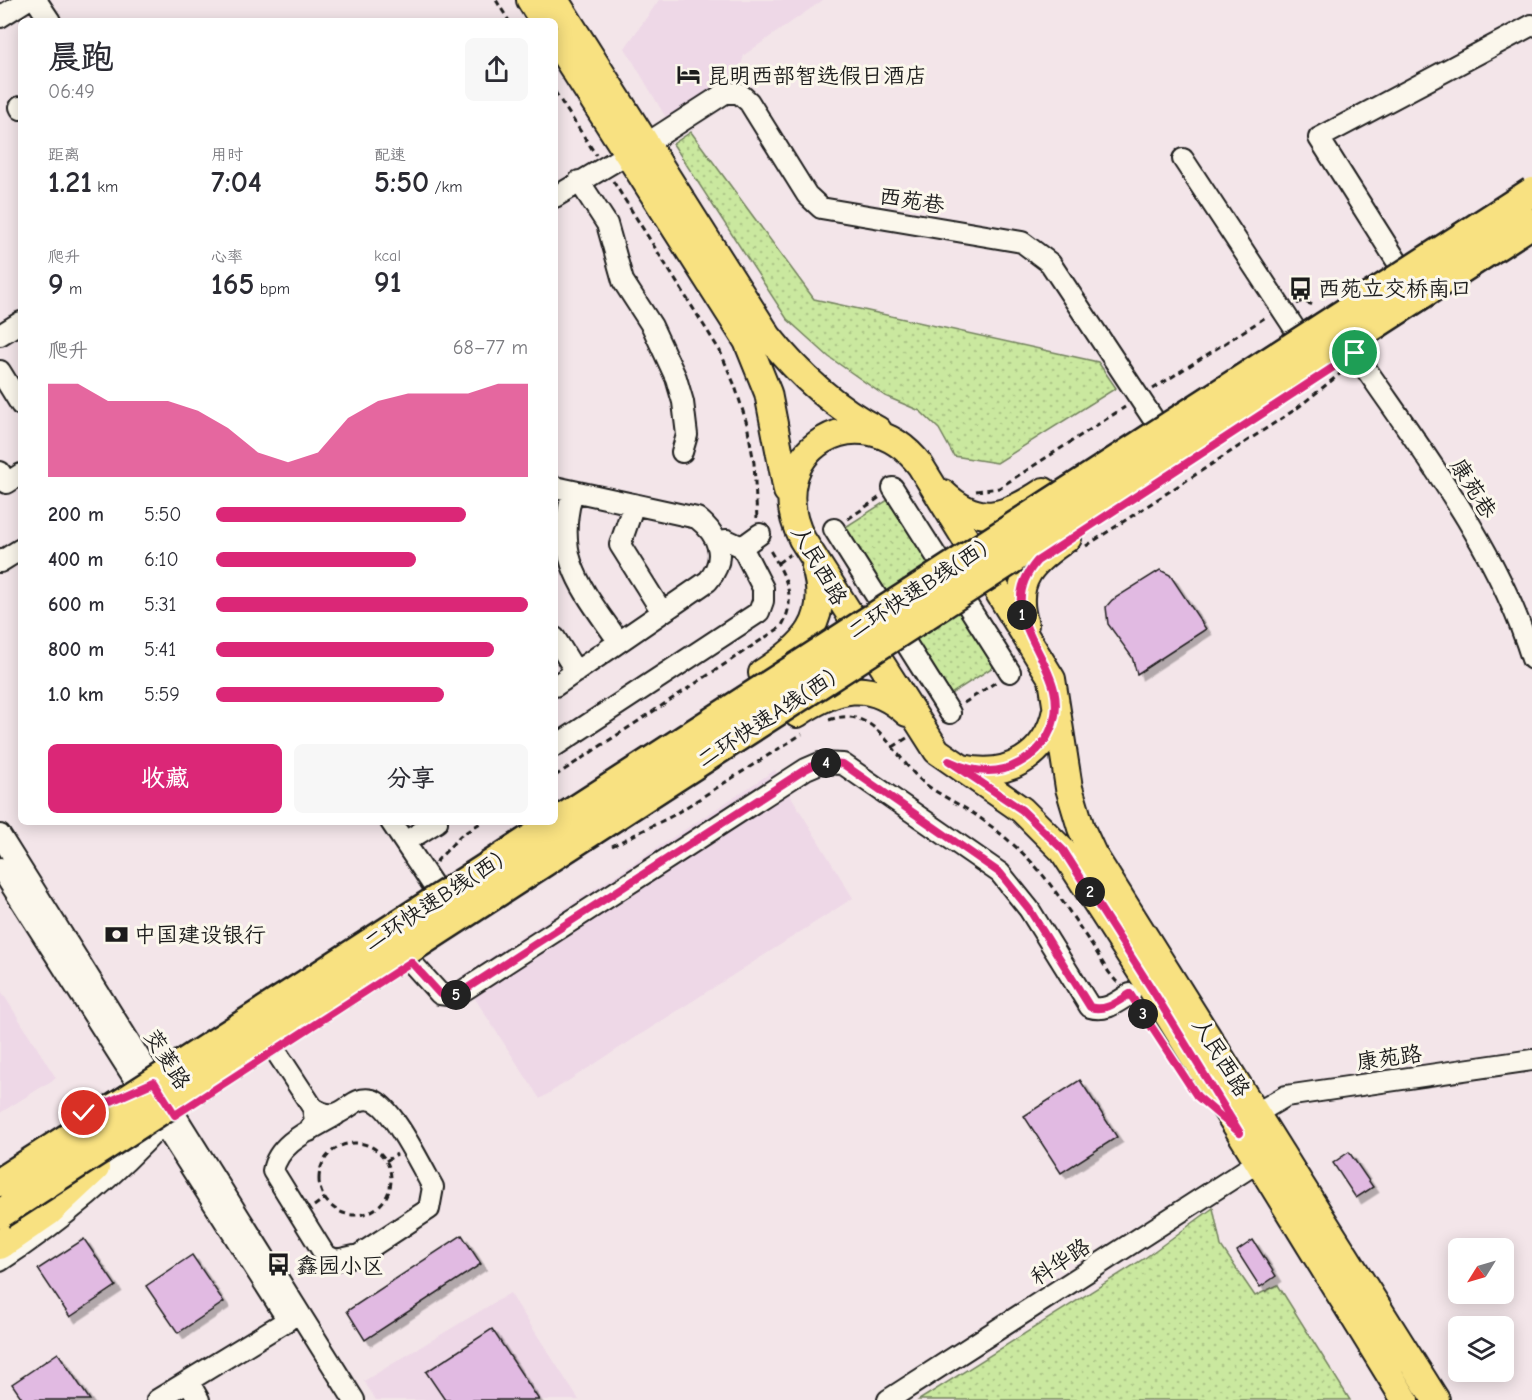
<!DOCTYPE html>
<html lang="zh">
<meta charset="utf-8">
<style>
body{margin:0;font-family:"Comic Neue","LXGW WenKai TC",sans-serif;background:#f7f7f7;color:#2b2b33;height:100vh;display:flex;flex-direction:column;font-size:22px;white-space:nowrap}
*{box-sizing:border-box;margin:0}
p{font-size:20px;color:#7c7c81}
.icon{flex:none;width:33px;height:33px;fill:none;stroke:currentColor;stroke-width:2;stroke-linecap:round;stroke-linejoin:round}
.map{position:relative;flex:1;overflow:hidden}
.side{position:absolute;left:18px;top:18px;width:540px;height:807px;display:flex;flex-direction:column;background:#fff;border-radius:9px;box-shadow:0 3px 15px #0003}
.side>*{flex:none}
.needle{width:39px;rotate:233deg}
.controls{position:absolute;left:1448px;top:1238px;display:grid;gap:12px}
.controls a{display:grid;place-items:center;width:66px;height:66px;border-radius:9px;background:#fff;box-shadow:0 3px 15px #0003;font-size:30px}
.pin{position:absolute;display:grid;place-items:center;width:51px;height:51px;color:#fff;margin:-26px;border:3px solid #fff;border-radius:50%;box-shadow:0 2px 6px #0007}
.km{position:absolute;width:30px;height:30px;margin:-15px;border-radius:50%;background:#222;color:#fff;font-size:16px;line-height:30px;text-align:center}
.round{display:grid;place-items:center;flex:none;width:63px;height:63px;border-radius:9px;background:#f7f7f7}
.headline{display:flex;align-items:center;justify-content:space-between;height:102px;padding:0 30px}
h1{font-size:33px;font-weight:800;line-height:45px}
.figures{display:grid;grid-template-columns:repeat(3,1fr);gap:9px;height:102px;padding:6px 30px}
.figures div{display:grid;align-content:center}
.figures b{font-size:30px;font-weight:800}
.figures small{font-size:16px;font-weight:400}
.figures p{font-size:16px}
.chart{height:168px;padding:12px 30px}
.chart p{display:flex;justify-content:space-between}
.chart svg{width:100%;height:108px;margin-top:6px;fill:#db2777;opacity:.7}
.primary-button{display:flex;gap:12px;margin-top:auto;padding:12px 30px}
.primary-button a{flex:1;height:69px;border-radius:9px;background:#db2777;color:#fff;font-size:24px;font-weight:800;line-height:69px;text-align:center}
.primary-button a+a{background:#f7f7f7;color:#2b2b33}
ul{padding:0 30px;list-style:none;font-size:20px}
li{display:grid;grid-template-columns:96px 72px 1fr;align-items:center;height:45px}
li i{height:15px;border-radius:8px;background:#db2777}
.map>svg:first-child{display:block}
.built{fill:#eed8e7}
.grass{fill:url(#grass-dots);stroke:#73825e;stroke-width:1.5}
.building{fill:#e1bae2;stroke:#1c1c1c;stroke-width:1.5;filter:url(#shadow)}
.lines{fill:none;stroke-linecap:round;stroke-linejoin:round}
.minor-casing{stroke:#1c1c1c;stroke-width:24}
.major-casing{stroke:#1c1c1c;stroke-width:30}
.highway-casing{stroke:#1c1c1c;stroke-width:33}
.path{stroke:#1c1c1c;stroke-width:3;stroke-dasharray:6 4.5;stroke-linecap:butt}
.minor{stroke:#fbf7ec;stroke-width:20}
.major{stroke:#f8e181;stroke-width:26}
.highway{stroke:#f8e181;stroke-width:28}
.highway-bridge-casing{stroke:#1c1c1c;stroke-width:33;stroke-linecap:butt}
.highway-bridge{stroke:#f8e181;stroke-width:28}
.route-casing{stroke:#fff;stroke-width:12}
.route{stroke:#db2777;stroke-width:8}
.labels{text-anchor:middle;stroke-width:6;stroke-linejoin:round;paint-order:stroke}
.poi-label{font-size:22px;fill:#1c1c1c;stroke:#fbf7ec;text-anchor:start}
.street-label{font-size:22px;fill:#1c1c1c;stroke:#fbf7ec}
</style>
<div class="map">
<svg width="1532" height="1400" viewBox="0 0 1532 1400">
<defs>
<pattern id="grass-dots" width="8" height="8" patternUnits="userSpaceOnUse" patternTransform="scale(1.5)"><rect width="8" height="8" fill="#cae89f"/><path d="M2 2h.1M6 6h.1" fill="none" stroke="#adc688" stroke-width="1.8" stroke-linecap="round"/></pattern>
<filter id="shadow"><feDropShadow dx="5.5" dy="5.5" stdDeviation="0" flood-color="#0004"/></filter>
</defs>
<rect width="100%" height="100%" fill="#f3e5e9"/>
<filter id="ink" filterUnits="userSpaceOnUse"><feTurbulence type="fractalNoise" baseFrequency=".0167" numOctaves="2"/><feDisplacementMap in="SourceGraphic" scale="12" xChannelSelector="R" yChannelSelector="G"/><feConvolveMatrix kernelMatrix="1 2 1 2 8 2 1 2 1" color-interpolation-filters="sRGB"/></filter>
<g filter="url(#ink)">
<!-- built -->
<path class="built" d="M 659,0 L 823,0 L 744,55 L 732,96 L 675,133 L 625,48 Z
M 775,770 L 853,898 L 540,1099 L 461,977 Z
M 0,989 L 56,1078 L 0,1113 Z
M 510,1293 L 579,1400 L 376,1400 L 364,1381 Z"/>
<!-- grass -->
<path class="grass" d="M 691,132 L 814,299 L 1098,362 L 1116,388 L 997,463 L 954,456 L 939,429 L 920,411 L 885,396 L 829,357 L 787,319 L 673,144 Z
M 894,496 L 1001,662 L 951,694 L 844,528 Z
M 1213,1208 L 1221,1246 L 1255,1296 L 1278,1285 L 1350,1400 L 919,1400 L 1145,1258 Z"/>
<!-- building -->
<path class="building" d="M 1160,570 L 1170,575 L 1206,629 L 1137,674 L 1132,657 L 1108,624 L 1106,607 L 1112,600 Z
M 1080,1080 L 1117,1137 L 1061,1173 L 1024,1116 Z
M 1349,1152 L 1373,1187 L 1356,1198 L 1333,1163 Z
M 462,1235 L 481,1264 L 365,1340 L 347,1311 Z
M 84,1239 L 116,1286 L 70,1317 L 38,1269 Z
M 1253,1240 L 1276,1276 L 1260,1287 L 1237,1251 Z
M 192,1255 L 224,1302 L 178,1333 L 146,1286 Z
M 492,1329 L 539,1400 L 445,1400 L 426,1372 Z
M 58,1353 L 90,1400 L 23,1400 L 12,1384 Z"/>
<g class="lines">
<defs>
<path id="minor" d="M 36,0 L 50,21
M 0,17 L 27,0
M 20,107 L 21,109
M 646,144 L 725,93 L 739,93 L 749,102 L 807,195 L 821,208 L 1022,242 L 1050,263 L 1154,420
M 1183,159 L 1295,329
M 579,181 L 607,224 L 623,281 L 652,326 L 676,378 L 683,402 L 687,435 L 682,452
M 555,197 L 627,154
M 1398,263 L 1319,138 L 1532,25
M 0,335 L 21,322
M 1355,353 C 1421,450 1497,546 1532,659
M 0,371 L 21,405
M 0,472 L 7,483 L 21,474
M 555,487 L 697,518 C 720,536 727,559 708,581 L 555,686
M 893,488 L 1010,672
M 573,491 C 553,559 582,588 619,642
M 634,504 L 620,545 L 662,612
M 834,529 L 950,713
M 742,547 L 760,534
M 0,562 L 21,549
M 555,638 L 576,672
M 555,746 L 759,612 L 763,601 L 763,588 L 742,547 L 727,540 L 716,541
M 391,822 L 433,885
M 0,835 L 354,1400
M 405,842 L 437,822
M 0,868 L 284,1314
M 411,962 L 440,994 L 455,996 L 806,769 L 820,763 L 843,764 L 1000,873 L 1029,909 L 1090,1007 C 1106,1012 1117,1002 1130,994
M 275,1050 L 313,1108
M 1257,1113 L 1286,1096 L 1532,1060
M 309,1131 L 315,1121 L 313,1108 C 345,1128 347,1094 372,1100 C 392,1105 422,1168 433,1187 L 429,1209 L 359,1255 L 336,1260 L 325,1255 L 273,1171 C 278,1142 313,1129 336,1115
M 0,1261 C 61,1221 114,1177 163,1123
M 188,1381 L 199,1400
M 157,1400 L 288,1320
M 888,1400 L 1258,1162"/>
<path id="major" d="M 530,0 L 543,21
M 555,0 L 768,336 C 799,375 834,407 878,430
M 555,40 L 747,341 L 768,393 L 787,491
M 943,493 C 980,528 1006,516 1044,491
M 1025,625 C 1011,580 1033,561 1068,538
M 762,673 C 804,646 831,621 815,567
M 797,714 C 836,688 869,678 907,713
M 963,768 C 1007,779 1047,756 1056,710
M 1405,1400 L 1153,991 L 1063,851 L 1022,810 L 937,751 L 802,539 C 758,451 861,389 920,465 L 1052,679 L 1069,788 L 1081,828 L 1093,854 L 1436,1400"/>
<path id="highway" d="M 0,1245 L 48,1212 L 95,1168"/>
</defs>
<!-- minor casing -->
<use href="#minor" class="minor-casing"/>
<!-- major casing -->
<use href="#major" class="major-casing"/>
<!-- highway casing -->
<use href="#highway" class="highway-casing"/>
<!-- path -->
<path class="path" d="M 496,0 L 509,21
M 555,92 L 596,155
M 613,181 L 720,351 L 735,386 L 747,424 L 754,463 L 757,519
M 1297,304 L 1302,301 L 1316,306
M 1153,389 L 1266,317
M 976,491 L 999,488 L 1125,407
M 848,519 L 880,497
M 1086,546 L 1296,409 L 1341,373
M 778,563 L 790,554
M 964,703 L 996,682
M 829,720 C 877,703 894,759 924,783 C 938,794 955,802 971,812 C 994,827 1018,847 1037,868 C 1059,894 1076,922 1095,950 C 1102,961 1109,975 1119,984
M 893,747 L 907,738
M 555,776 L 781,627 C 799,597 784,574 768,547
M 612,846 L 672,816 L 802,734
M 436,862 L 460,836 L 482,822
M319 1179a36 36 0 1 1 72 0a36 36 0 1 1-72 0Z
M 386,1161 L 397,1154
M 314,1206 L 325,1198"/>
<!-- minor -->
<use href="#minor" class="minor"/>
<!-- major -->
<use href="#major" class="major"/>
<!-- highway -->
<use href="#highway" class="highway"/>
<defs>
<path id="highway-bridge" d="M 0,1182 L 1532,192
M 0,1214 L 1532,223"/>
</defs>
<!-- highway-bridge casing -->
<use href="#highway-bridge" class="highway-bridge-casing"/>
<!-- highway-bridge -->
<use href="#highway-bridge" class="highway-bridge"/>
</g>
</g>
<g class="lines" filter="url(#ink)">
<defs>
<path id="route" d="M 84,1113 L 154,1082 L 175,1115 L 411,962 L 440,994 L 455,996 L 806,769 L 820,762 L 843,764 L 1000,873 L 1029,909 L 1090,1007 C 1106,1012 1117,1002 1130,994 L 1197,1096 L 1240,1133 L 1153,991 L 1063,850 L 1022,810 L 949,761 C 972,772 996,776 1019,763 C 1032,756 1044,745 1050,731 C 1080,668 984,622 1037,561 L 1355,353"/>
</defs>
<!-- route casing -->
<use href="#route" class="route-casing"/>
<!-- route -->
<use href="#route" class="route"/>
</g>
<!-- icons -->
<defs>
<symbol id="hotel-bare" viewBox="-9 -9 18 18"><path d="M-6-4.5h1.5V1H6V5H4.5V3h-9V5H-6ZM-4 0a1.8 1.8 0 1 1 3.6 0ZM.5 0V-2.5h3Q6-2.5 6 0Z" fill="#1c1c1c" stroke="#fbf7ec" stroke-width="2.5" paint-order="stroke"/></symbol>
<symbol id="bus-bare" viewBox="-9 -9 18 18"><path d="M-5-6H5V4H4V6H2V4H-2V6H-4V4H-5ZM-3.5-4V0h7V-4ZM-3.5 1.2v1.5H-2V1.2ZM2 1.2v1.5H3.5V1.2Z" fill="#1c1c1c" stroke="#fbf7ec" stroke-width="2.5" paint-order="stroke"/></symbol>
<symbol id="bank-bare" viewBox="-9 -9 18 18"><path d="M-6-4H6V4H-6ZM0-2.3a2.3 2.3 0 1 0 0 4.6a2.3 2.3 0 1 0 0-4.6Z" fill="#1c1c1c" stroke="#fbf7ec" stroke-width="2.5" paint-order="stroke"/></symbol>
</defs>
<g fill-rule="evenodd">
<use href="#hotel-bare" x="672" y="58" width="33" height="33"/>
<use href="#bus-bare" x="1284" y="272" width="33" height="33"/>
<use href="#bank-bare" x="100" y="918" width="33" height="33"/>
<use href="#bus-bare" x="262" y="1248" width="33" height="33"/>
</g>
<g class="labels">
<!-- poi labels -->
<g class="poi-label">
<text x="707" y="83">昆明西部智选假日酒店</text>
<text x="1318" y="296">西苑立交桥南口</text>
<text x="134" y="942">中国建设银行</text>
<text x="296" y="1273">鑫园小区</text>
</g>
<!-- street labels -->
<g class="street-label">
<text transform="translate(912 200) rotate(9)" y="8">西苑巷</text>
<text transform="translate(1474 488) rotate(58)" y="8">康苑巷</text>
<text transform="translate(820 565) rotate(60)" y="8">人民西路</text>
<text transform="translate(917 589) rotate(-33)" y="8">二环快速B线(西)</text>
<text transform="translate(766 718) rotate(-33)" y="8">二环快速A线(西)</text>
<text transform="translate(433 901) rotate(-33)" y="8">二环快速B线(西)</text>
<text transform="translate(1222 1057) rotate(58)" y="8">人民西路</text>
<text transform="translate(1389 1057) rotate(-8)" y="8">康苑路</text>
<text transform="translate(168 1059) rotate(58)" y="8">茭菱路</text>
<text transform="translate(1060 1261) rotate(-33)" y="8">科华路</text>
</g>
</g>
</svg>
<div class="controls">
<a><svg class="needle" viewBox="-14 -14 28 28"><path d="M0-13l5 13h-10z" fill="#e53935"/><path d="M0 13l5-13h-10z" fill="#7c7c81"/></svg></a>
<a><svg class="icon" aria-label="layers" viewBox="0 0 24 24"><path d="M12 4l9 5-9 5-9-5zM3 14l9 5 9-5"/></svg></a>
</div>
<div class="pin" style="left:1355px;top:353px;background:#1e9e55"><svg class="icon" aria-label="arrive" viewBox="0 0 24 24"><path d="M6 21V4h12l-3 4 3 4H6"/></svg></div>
<div class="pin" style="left:84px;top:1113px;background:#d93025"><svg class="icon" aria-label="check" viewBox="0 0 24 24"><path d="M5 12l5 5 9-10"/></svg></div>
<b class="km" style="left:1022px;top:615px">1</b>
<b class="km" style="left:1090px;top:892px">2</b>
<b class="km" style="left:1143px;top:1014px">3</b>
<b class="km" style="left:826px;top:763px">4</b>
<b class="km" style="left:456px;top:995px">5</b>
<section class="side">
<div class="headline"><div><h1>晨跑</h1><p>06:49</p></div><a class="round"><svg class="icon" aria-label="share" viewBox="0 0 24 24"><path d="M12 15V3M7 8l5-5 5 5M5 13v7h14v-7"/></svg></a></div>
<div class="figures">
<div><p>距离</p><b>1.21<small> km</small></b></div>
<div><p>用时</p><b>7:04</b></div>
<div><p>配速</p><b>5:50<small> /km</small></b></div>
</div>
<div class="figures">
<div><p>爬升</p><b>9<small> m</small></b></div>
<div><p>心率</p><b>165<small> bpm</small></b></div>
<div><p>kcal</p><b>91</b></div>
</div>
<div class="chart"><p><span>爬升</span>68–77 m</p>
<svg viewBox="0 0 160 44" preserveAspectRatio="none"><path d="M0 44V6L10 6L20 13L30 13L40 13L50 17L60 24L70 34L80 38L90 34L100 20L110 13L120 10L130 10L140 10L150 6L160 6V44z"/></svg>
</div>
<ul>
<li><b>200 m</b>5:50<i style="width:80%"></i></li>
<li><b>400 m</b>6:10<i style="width:64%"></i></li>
<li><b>600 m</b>5:31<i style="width:100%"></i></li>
<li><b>800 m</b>5:41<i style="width:89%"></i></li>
<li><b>1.0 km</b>5:59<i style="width:73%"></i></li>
</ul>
<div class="primary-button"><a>收藏</a><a>分享</a></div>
</section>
</div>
